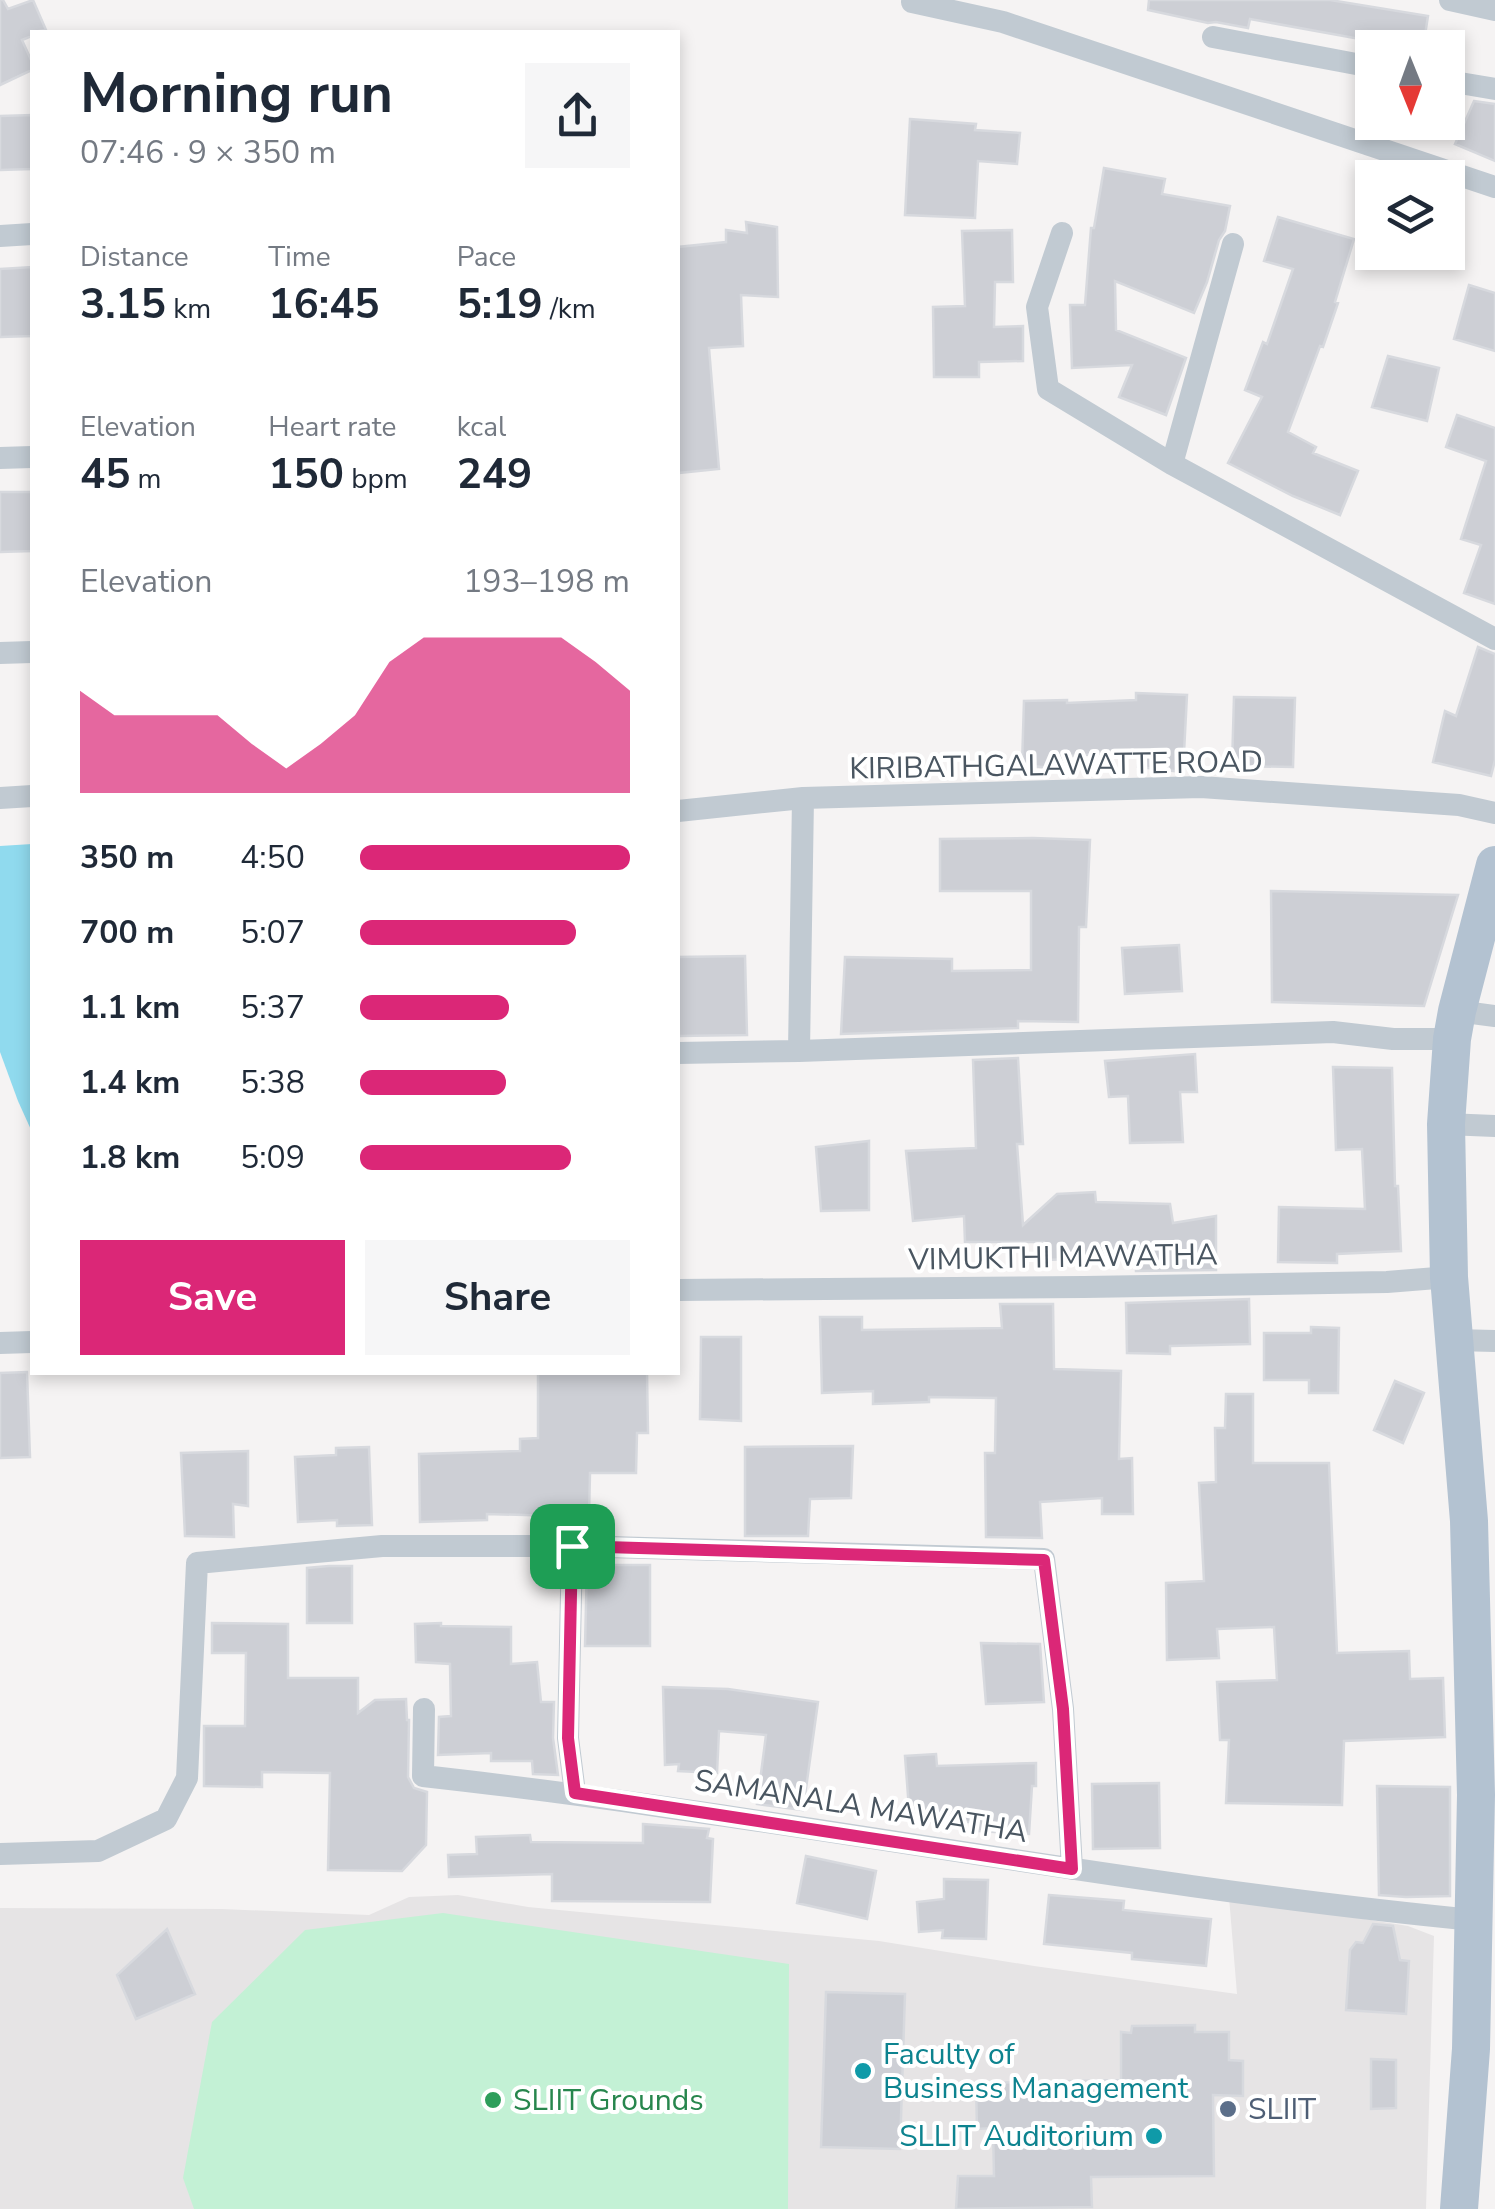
<!DOCTYPE html>
<meta charset="utf-8">
<style>
body{margin:0;font-family:"Nunito Sans",sans-serif;background:#f6f6f7;color:#1f2937;height:100vh;display:flex;flex-direction:column;font-size:38px;white-space:nowrap}
*{box-sizing:border-box;margin:0}
p{font-size:32px;color:#747a83}
.icon{flex:none;width:55px;height:55px;fill:none;stroke:currentColor;stroke-width:2;stroke-linecap:round;stroke-linejoin:round}
.map{position:relative;flex:1;overflow:hidden}
.panel{position:absolute;left:30px;top:30px;width:650px;height:1345px;display:flex;flex-direction:column;background:#fff;border-radius:0px;box-shadow:0 5px 15px #0003}
.panel>*{flex:none}
.needle{width:65px;rotate:179deg}
.controls{position:absolute;left:1355px;top:30px;display:grid;gap:20px}
.controls a{display:grid;place-items:center;width:110px;height:110px;border-radius:0px;background:#fff;box-shadow:0 5px 15px #0003;font-size:50px}
.pin{position:absolute;display:grid;place-items:center;width:85px;height:85px;color:#fff;margin:-42px;border-radius:20px;box-shadow:0 5px 15px #0006}
.round{display:grid;place-items:center;flex:none;width:105px;height:105px;border-radius:0px;background:#f6f6f7}
.overview{display:flex;align-items:center;justify-content:space-between;height:170px;padding:0 50px}
h1{font-size:55px;font-weight:700;line-height:75px}
.metrics{display:grid;grid-template-columns:repeat(3,1fr);gap:15px;height:170px;padding:10px 50px}
.metrics div{display:grid;align-content:center}
.metrics b{font-size:42px;font-weight:700}
.metrics small{font-size:28px;font-weight:400}
.metrics p{font-size:28px}
.chart{height:280px;padding:20px 50px}
.chart p{display:flex;justify-content:space-between}
.chart svg{width:100%;height:180px;margin-top:10px;fill:#db2777;opacity:.7}
.button{display:flex;gap:20px;margin-top:auto;padding:20px 50px}
.button a{flex:1;height:115px;border-radius:0px;background:#db2777;color:#fff;font-size:40px;font-weight:700;line-height:115px;text-align:center}
.button a+a{background:#f6f6f7;color:#1f2937}
ul{padding:0 50px;list-style:none;font-size:32px}
li{display:grid;grid-template-columns:160px 120px 1fr;align-items:center;height:75px}
li i{height:25px;border-radius:12px;background:#db2777}
.map>svg:first-child{display:block}
.education{fill:#e6e4e5}
.green{fill:#c3f1d5}
.water{fill:#90daee}
.building{fill:#cdcfd5;stroke:#d7d9de;stroke-width:2.5}
.lines{fill:none;stroke-linecap:round;stroke-linejoin:round}
.street{stroke:#c1cad2;stroke-width:22}
.primary{stroke:#b3c2d1;stroke-width:38}
.route-casing{stroke:#fff;stroke-width:20}
.route{stroke:#db2777;stroke-width:12}
.culture-dot{fill:#0f9aa8;stroke:#fff;stroke-width:4}
.leisure-dot{fill:#2e9e5b;stroke:#fff;stroke-width:4}
.service-dot{fill:#5c6f8a;stroke:#fff;stroke-width:4}
.labels{text-anchor:middle;stroke-width:8;stroke-linejoin:round;paint-order:stroke}
.street-label{font-size:30px;fill:#4a5661;stroke:#fff}
.culture-label{font-size:30px;fill:#0d838f;stroke:#fff;text-anchor:start}
.leisure-label{font-size:30px;fill:#27864d;stroke:#fff;text-anchor:start}
.service-label{font-size:30px;fill:#4e5e75;stroke:#fff;text-anchor:start}
</style>
<div class="map">
<svg width="1495" height="2209" viewBox="0 0 1495 2209">
<rect width="100%" height="100%" fill="#f5f3f3"/>
<!-- education -->
<path class="education" d="M 458,1895 L 528,1907 L 879,1941 L 1034,1966 L 1237,1994 L 1229,1897 L 1408,1926 L 1434,1936 L 1426,2209 L 0,2209 L 0,1908 L 222,1909 L 369,1915 L 409,1897 Z"/>
<!-- green -->
<path class="green" d="M 443,1913 L 789,1964 L 788,2209 L 194,2209 L 183,2178 L 212,2022 L 305,1930 Z"/>
<!-- water -->
<path class="water" d="M 32,844 L 32,1132 L 18,1101 L 0,1052 L 0,846 Z"/>
<!-- building -->
<path class="building" d="M 0,0 L 3,0 L 8,9 L 33,0 L 46,30 L 32,32 L 32,36 L 22,40 L 32,62 L 32,70 L 0,85 Z
M 1149,0 L 1330,0 L 1428,16 L 1423,48 L 1359,48 L 1360,39 L 1250,19 L 1248,28 L 1216,22 L 1208,23 L 1148,10 Z
M 1474,101 L 1495,104 L 1495,161 L 1455,144 Z
M 32,115 L 32,169 L 0,170 L 0,116 Z
M 910,119 L 976,124 L 975,130 L 1020,133 L 1017,164 L 978,161 L 975,218 L 905,215 Z
M 1104,168 L 1165,179 L 1162,194 L 1230,206 L 1225,231 L 1219,240 L 1207,282 L 1194,313 L 1115,281 L 1116,330 L 1186,358 L 1166,415 L 1119,397 L 1132,365 L 1072,368 L 1070,305 L 1085,305 L 1091,228 L 1094,228 Z
M 1278,217 L 1354,239 L 1335,302 L 1338,303 L 1323,347 L 1320,346 L 1288,432 L 1316,447 L 1313,453 L 1358,471 L 1340,515 L 1293,496 L 1228,463 L 1262,397 L 1245,390 L 1263,342 L 1267,344 L 1293,269 L 1264,261 Z
M 746,222 L 777,227 L 778,297 L 741,295 L 743,346 L 709,348 L 719,469 L 678,473 L 678,247 L 726,242 L 726,230 L 747,233 Z
M 1012,230 L 1013,282 L 995,282 L 994,327 L 1023,326 L 1023,361 L 979,362 L 979,377 L 934,377 L 933,307 L 965,306 L 962,231 Z
M 32,267 L 32,336 L 0,337 L 0,269 Z
M 1469,285 L 1495,293 L 1495,351 L 1454,339 Z
M 1388,356 L 1439,368 L 1427,421 L 1372,407 Z
M 1457,415 L 1495,428 L 1495,604 L 1464,593 L 1481,545 L 1461,539 L 1486,461 L 1446,447 Z
M 0,492 L 32,492 L 32,551 L 0,552 Z
M 1478,647 L 1495,654 L 1495,760 L 1491,776 L 1433,762 L 1445,711 L 1456,716 Z
M 1136,693 L 1187,695 L 1183,772 L 1138,767 L 1139,751 L 1071,756 L 1072,770 L 1022,765 L 1024,701 L 1067,700 L 1067,703 L 1136,700 Z
M 1234,697 L 1295,698 L 1293,767 L 1232,766 Z
M 1033,838 L 1090,840 L 1086,927 L 1079,927 L 1078,1022 L 1018,1021 L 1018,1028 L 841,1034 L 845,957 L 952,959 L 952,971 L 1031,970 L 1031,891 L 940,891 L 940,839 Z
M 1271,891 L 1458,895 L 1424,1006 L 1272,1002 Z
M 1179,945 L 1182,991 L 1125,994 L 1122,948 Z
M 745,956 L 747,1035 L 679,1036 L 678,957 Z
M 1195,1054 L 1197,1092 L 1180,1092 L 1183,1142 L 1130,1143 L 1128,1096 L 1109,1097 L 1105,1061 Z
M 1018,1058 L 1023,1144 L 1017,1144 L 1023,1225 L 1057,1194 L 1095,1192 L 1096,1202 L 1170,1204 L 1173,1223 L 1216,1216 L 1216,1270 L 1136,1271 L 1135,1257 L 1045,1260 L 1044,1242 L 965,1242 L 964,1216 L 913,1221 L 906,1151 L 976,1148 L 973,1060 Z
M 1333,1067 L 1392,1068 L 1395,1186 L 1398,1186 L 1401,1251 L 1337,1254 L 1337,1263 L 1278,1262 L 1279,1207 L 1365,1209 L 1362,1149 L 1336,1150 Z
M 869,1141 L 869,1210 L 821,1211 L 816,1147 Z
M 1249,1299 L 1250,1344 L 1170,1346 L 1170,1354 L 1127,1353 L 1126,1303 Z
M 1000,1304 L 1053,1304 L 1054,1369 L 1121,1371 L 1119,1459 L 1132,1458 L 1133,1514 L 1102,1514 L 1102,1498 L 1040,1502 L 1042,1538 L 986,1537 L 985,1453 L 995,1453 L 996,1398 L 929,1397 L 929,1402 L 873,1404 L 873,1391 L 822,1393 L 820,1317 L 862,1317 L 862,1330 L 1002,1328 Z
M 1311,1327 L 1339,1328 L 1338,1393 L 1309,1393 L 1309,1380 L 1264,1380 L 1264,1333 L 1311,1333 Z
M 701,1337 L 741,1337 L 741,1421 L 700,1419 Z
M 27,1372 L 30,1457 L 0,1458 L 0,1373 Z
M 538,1372 L 647,1372 L 648,1433 L 637,1433 L 636,1473 L 590,1473 L 589,1517 L 487,1514 L 487,1520 L 420,1522 L 419,1454 L 520,1451 L 520,1439 L 538,1438 Z
M 1395,1381 L 1424,1393 L 1403,1443 L 1374,1430 Z
M 1226,1394 L 1253,1394 L 1253,1463 L 1329,1463 L 1337,1653 L 1409,1651 L 1410,1679 L 1443,1678 L 1445,1737 L 1344,1741 L 1342,1805 L 1226,1803 L 1229,1740 L 1220,1740 L 1217,1682 L 1277,1680 L 1274,1627 L 1217,1629 L 1219,1658 L 1167,1660 L 1166,1583 L 1204,1581 L 1199,1483 L 1216,1482 L 1215,1428 L 1225,1428 Z
M 853,1446 L 851,1498 L 810,1499 L 808,1536 L 745,1536 L 745,1447 Z
M 369,1447 L 372,1525 L 337,1526 L 337,1520 L 298,1522 L 295,1457 L 336,1455 L 336,1448 Z
M 248,1451 L 248,1506 L 233,1504 L 234,1537 L 185,1536 L 181,1453 Z
M 587,1565 L 650,1565 L 650,1646 L 585,1646 Z
M 329,1566 L 352,1566 L 352,1623 L 307,1623 L 307,1568 Z
M 212,1623 L 288,1624 L 288,1678 L 358,1678 L 358,1713 L 375,1700 L 406,1699 L 407,1720 L 409,1720 L 408,1777 L 414,1788 L 427,1792 L 426,1845 L 402,1871 L 328,1870 L 330,1773 L 262,1772 L 262,1787 L 204,1786 L 204,1726 L 245,1726 L 246,1653 L 212,1653 Z
M 441,1623 L 441,1626 L 511,1627 L 511,1664 L 537,1662 L 541,1702 L 554,1702 L 553,1738 L 558,1775 L 533,1774 L 532,1761 L 491,1761 L 491,1753 L 438,1755 L 439,1717 L 451,1716 L 450,1664 L 416,1662 L 415,1624 Z
M 981,1643 L 1040,1644 L 1044,1702 L 986,1704 Z
M 663,1687 L 728,1689 L 818,1702 L 803,1810 L 757,1804 L 766,1735 L 719,1731 L 717,1773 L 678,1771 L 679,1764 L 665,1765 Z
M 936,1754 L 937,1766 L 1036,1763 L 1036,1786 L 1032,1786 L 1029,1834 L 978,1831 L 978,1822 L 910,1822 L 905,1756 Z
M 1159,1783 L 1160,1848 L 1093,1849 L 1092,1784 Z
M 1377,1786 L 1450,1787 L 1450,1896 L 1406,1897 L 1379,1895 Z
M 643,1824 L 709,1829 L 707,1838 L 713,1839 L 710,1902 L 552,1901 L 552,1874 L 449,1877 L 448,1855 L 477,1854 L 476,1837 L 530,1835 L 531,1842 L 643,1843 Z
M 806,1856 L 876,1871 L 867,1919 L 797,1903 Z
M 944,1879 L 988,1880 L 986,1939 L 942,1938 L 943,1930 L 919,1932 L 917,1902 L 944,1899 Z
M 1049,1895 L 1124,1901 L 1123,1910 L 1211,1919 L 1206,1966 L 1132,1959 L 1132,1953 L 1044,1944 Z
M 1373,1924 L 1393,1926 L 1400,1960 L 1409,1961 L 1406,2014 L 1346,2010 L 1350,1950 L 1356,1942 L 1363,1943 Z
M 167,1929 L 195,1994 L 136,2019 L 117,1975 Z
M 826,1992 L 905,1994 L 900,2149 L 821,2147 Z
M 1195,2025 L 1195,2032 L 1229,2032 L 1229,2060 L 1243,2061 L 1243,2096 L 1213,2095 L 1214,2176 L 1091,2177 L 1092,2207 L 956,2209 L 958,2176 L 994,2176 L 993,2128 L 977,2129 L 976,2083 L 1121,2080 L 1121,2032 L 1131,2033 L 1132,2026 Z
M 1371,2059 L 1396,2060 L 1396,2108 L 1371,2109 Z"/>
<g class="lines">
<!-- street -->
<path class="street" d="M 1450,0 L 1495,10
M 912,2 L 1003,22 L 1495,187
M 1213,37 L 1372,67
M 1448,81 L 1495,89
M 1062,233 L 1037,307 L 1048,389 L 1172,464 L 1495,639
M 0,236 L 32,234
M 0,458 L 32,457
M 1172,464 L 1233,244
M 0,653 L 32,652
M 0,798 L 32,796
M 803,798 L 799,1051 L 1333,1032 L 1393,1039 L 1452,1039
M 678,811 L 803,798 L 1201,787 L 1459,805 L 1495,813
M 1457,1011 L 1495,1016
M 678,1053 L 799,1051
M 1446,1124 L 1495,1126
M 678,1290 L 1084,1287 L 1387,1282 L 1449,1277
M 1454,1340 L 1495,1341
M 0,1343 L 32,1342
M 424,1709 L 423,1776 C 775,1815 1122,1886 1474,1920
M 575,1793 L 568,1738 L 572,1546 L 1044,1559 L 1063,1709 L 1072,1869
M 0,1854 L 98,1851 L 166,1819 L 187,1778 L 197,1563 L 382,1546 L 572,1546"/>
<!-- primary -->
<path class="primary" d="M 1459,2209 L 1471,2049 L 1476,1795 L 1469,1521 L 1449,1277 L 1446,1124 L 1452,1039 L 1457,1011 L 1495,865"/>
</g>
<g class="lines">
<defs>
<path id="route" d="M 572,1546 L 1044,1560 L 1063,1709 L 1072,1869 L 575,1793 L 568,1738 Z"/>
</defs>
<!-- route casing -->
<use href="#route" class="route-casing"/>
<!-- route -->
<use href="#route" class="route"/>
</g>
<!-- markers -->
<g class="culture-dot">
<circle cx="863" cy="2071" r="10"/>
<circle cx="1154" cy="2136" r="10"/>
</g>
<circle class="leisure-dot" cx="493" cy="2100" r="10"/>
<circle class="service-dot" cx="1228" cy="2109" r="10"/>
<g class="labels">
<!-- street labels -->
<g class="street-label">
<text transform="translate(1056 765) rotate(-1)" y="10">KIRIBATHGALAWATTE ROAD</text>
<text transform="translate(1063 1257) rotate(-1)" y="10">VIMUKTHI MAWATHA</text>
<text transform="translate(861 1806) rotate(9)" y="10">SAMANALA MAWATHA</text>
</g>
<!-- culture labels -->
<g class="culture-label">
<text x="883" y="2064">Faculty of<tspan x="883" dy="34">Business Management</tspan></text>
<text x="1134" y="2146" text-anchor="end">SLLIT Auditorium</text>
</g>
<!-- leisure labels -->
<g class="leisure-label">
<text x="513" y="2110">SLIIT Grounds</text>
</g>
<!-- service labels -->
<g class="service-label">
<text x="1248" y="2119">SLIIT</text>
</g>
</g>
</svg>
<div class="controls">
<a><svg class="needle" viewBox="-14 -14 28 28"><path d="M0-13l5 13h-10z" fill="#e53935"/><path d="M0 13l5-13h-10z" fill="#747a83"/></svg></a>
<a><svg class="icon" aria-label="layers" viewBox="0 0 24 24"><path d="M12 4l9 5-9 5-9-5zM3 14l9 5 9-5"/></svg></a>
</div>
<div class="pin" style="left:572px;top:1546px;background:#1e9e55"><svg class="icon" aria-label="arrive" viewBox="0 0 24 24"><path d="M6 21V4h12l-3 4 3 4H6"/></svg></div>
<section class="panel">
<div class="overview"><div><h1>Morning run</h1><p>07:46 · 9 × 350 m</p></div><a class="round"><svg class="icon" aria-label="share" viewBox="0 0 24 24"><path d="M12 15V3M7 8l5-5 5 5M5 13v7h14v-7"/></svg></a></div>
<div class="metrics">
<div><p>Distance</p><b>3.15<small> km</small></b></div>
<div><p>Time</p><b>16:45</b></div>
<div><p>Pace</p><b>5:19<small> /km</small></b></div>
</div>
<div class="metrics">
<div><p>Elevation</p><b>45<small> m</small></b></div>
<div><p>Heart rate</p><b>150<small> bpm</small></b></div>
<div><p>kcal</p><b>249</b></div>
</div>
<div class="chart"><p><span>Elevation</span>193–198 m</p>
<svg viewBox="0 0 160 44" preserveAspectRatio="none"><path d="M0 44V19L10 25L20 25L30 25L40 25L50 32L60 38L70 32L80 25L90 12L100 6L110 6L120 6L130 6L140 6L150 12L160 19V44z"/></svg>
</div>
<ul>
<li><b>350 m</b>4:50<i style="width:100%"></i></li>
<li><b>700 m</b>5:07<i style="width:80%"></i></li>
<li><b>1.1 km</b>5:37<i style="width:55%"></i></li>
<li><b>1.4 km</b>5:38<i style="width:54%"></i></li>
<li><b>1.8 km</b>5:09<i style="width:78%"></i></li>
</ul>
<div class="button"><a>Save</a><a>Share</a></div>
</section>
</div>
